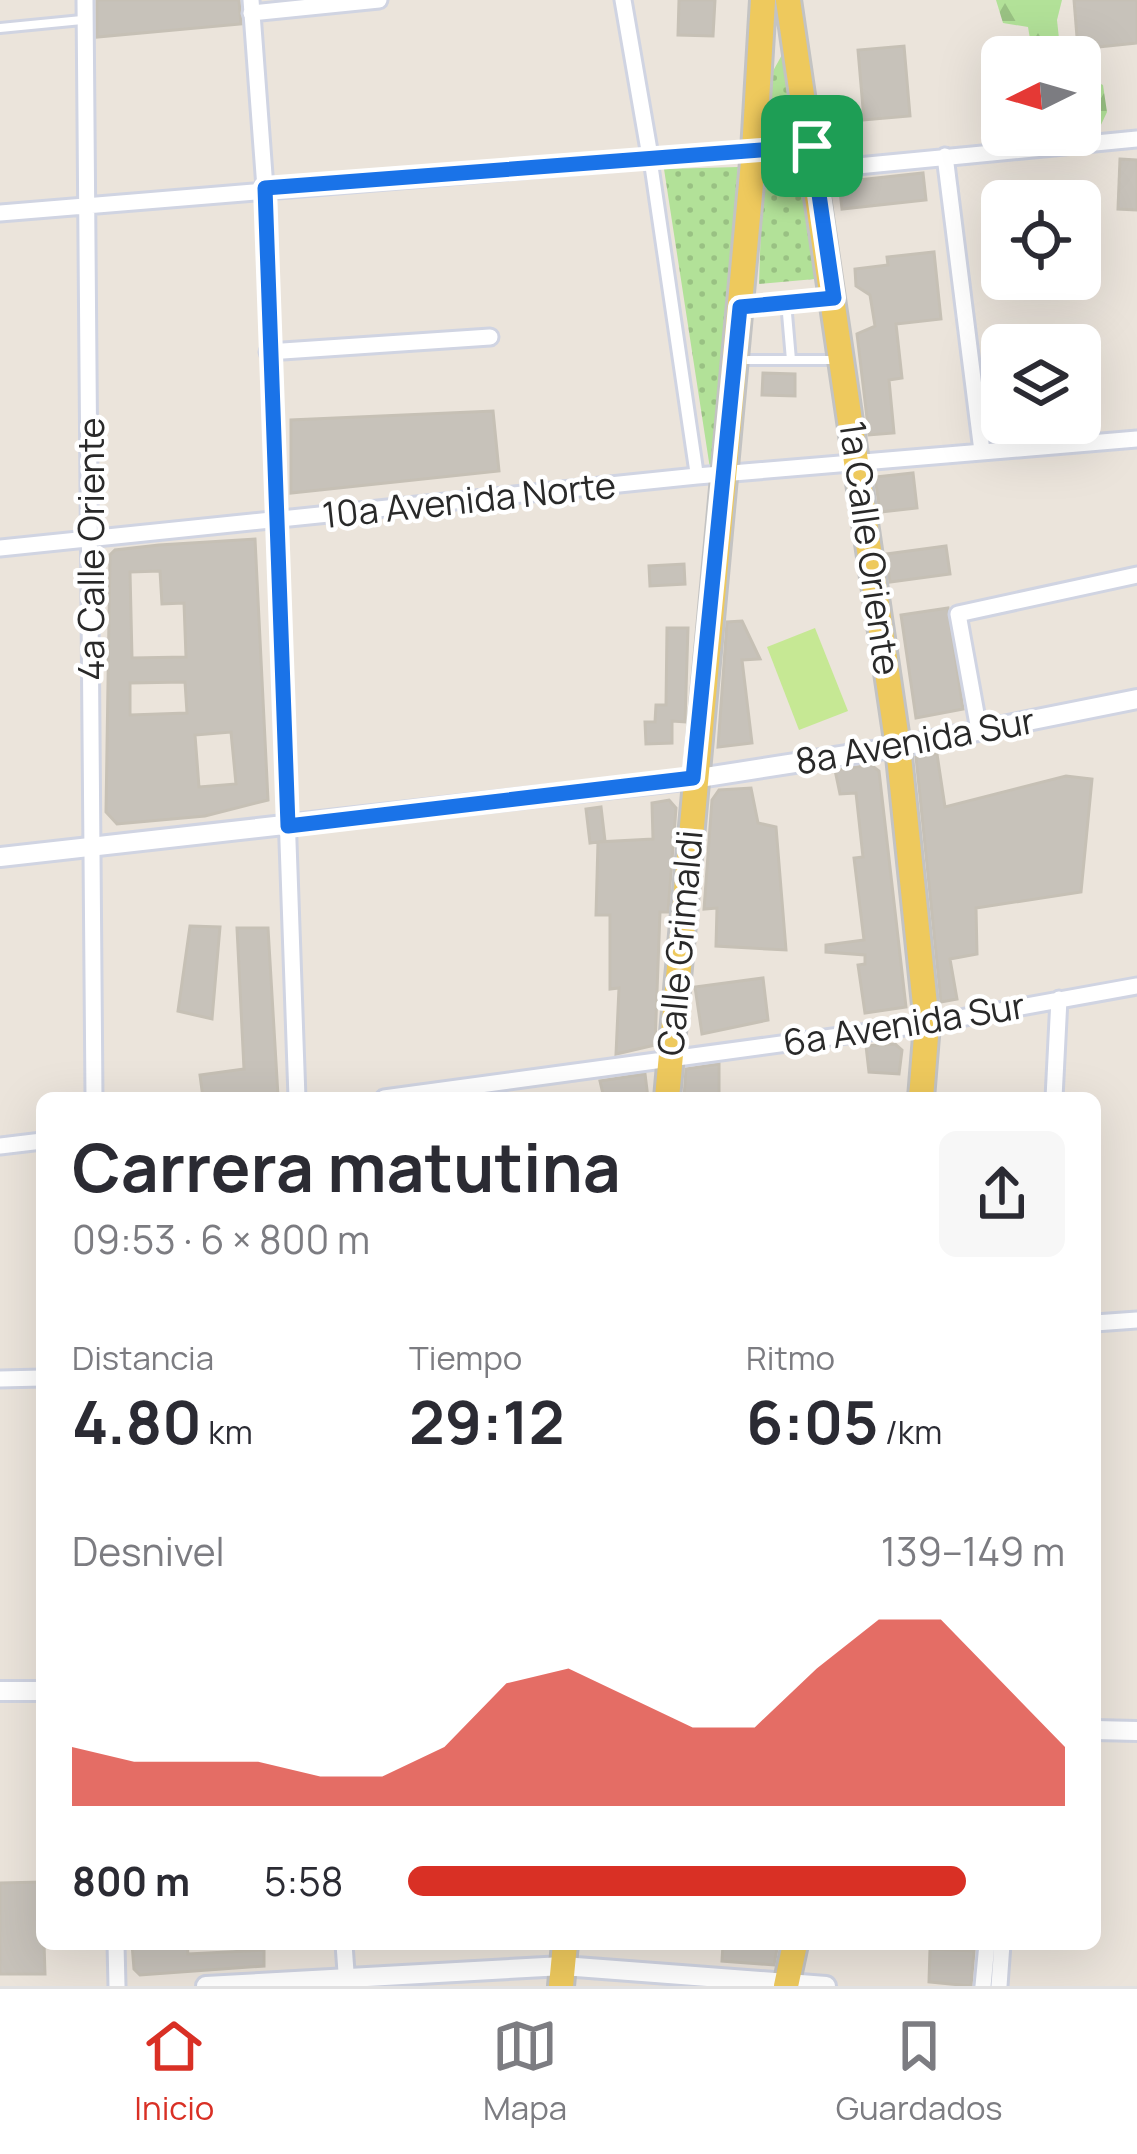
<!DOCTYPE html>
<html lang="es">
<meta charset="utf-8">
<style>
body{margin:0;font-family:Manrope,sans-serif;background:#f7f7f7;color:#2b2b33;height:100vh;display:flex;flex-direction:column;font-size:45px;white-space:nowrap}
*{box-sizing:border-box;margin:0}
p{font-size:39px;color:#7c7c81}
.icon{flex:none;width:66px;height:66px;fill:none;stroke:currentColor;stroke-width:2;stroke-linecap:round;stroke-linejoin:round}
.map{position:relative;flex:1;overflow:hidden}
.panel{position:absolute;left:36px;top:1092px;width:1065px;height:858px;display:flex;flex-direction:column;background:#fff;border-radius:18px;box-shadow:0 12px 48px #0002}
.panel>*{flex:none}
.needle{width:78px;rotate:265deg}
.controls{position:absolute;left:981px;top:36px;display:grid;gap:24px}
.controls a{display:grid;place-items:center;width:120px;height:120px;border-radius:18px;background:#fff;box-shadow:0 12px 48px #0002;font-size:60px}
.pin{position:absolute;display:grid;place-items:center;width:102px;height:102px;color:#fff;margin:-51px;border-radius:24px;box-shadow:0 6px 18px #0006}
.round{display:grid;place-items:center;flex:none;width:126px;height:126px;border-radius:18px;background:#f7f7f7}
.overview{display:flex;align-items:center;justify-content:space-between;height:204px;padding:0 36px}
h1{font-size:66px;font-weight:700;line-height:90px}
.stats{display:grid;grid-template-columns:repeat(3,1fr);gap:18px;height:204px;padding:12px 36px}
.stats div{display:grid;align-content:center}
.stats b{font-size:60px;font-weight:700}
.stats small{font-size:33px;font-weight:400}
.stats p{font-size:33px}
.chart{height:336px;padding:24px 36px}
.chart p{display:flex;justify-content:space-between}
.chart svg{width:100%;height:216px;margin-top:12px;fill:#d93025;opacity:.7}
ul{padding:0 36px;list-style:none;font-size:39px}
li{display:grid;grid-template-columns:192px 144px 1fr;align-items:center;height:90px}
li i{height:30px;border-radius:15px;background:#d93025}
.dock{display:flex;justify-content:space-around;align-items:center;height:168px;border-top:3px solid #e1e1e2;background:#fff;font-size:33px;color:#7c7c81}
.dock a{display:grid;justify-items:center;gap:6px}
.dock .selected{color:#d93025}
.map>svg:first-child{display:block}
.grass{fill:url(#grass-dots)}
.forest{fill:url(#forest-firs)}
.pitch{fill:#c6e894}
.building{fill:#c7c2ba;stroke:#c6c0b5;stroke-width:3;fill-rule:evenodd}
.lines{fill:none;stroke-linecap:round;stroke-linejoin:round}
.service-casing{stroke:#d0d4e2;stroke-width:14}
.pedestrian-casing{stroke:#d0d4e2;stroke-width:18}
.minor-casing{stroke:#d0d4e2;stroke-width:21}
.tertiary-casing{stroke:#d0d4e2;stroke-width:24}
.primary-casing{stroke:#c3c3c3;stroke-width:30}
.service{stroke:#fff;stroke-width:8}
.pedestrian{stroke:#fff;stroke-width:12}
.minor{stroke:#fff;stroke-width:15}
.tertiary{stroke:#fff;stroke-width:18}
.primary{stroke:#eec95d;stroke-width:24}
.route-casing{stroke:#fff;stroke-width:24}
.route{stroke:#1a73e8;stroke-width:15}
.labels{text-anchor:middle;stroke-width:9;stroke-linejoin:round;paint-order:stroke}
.street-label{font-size:36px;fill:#292929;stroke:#fff}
</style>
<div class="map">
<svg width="1137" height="1986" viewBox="0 0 1137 1986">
<defs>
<pattern id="grass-dots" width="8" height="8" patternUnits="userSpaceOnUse" patternTransform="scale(3)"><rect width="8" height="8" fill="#b2e198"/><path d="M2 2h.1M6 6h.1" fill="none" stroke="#99c183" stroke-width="1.8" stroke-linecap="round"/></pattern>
<pattern id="forest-firs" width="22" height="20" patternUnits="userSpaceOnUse" patternTransform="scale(3)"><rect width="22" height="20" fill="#b2e198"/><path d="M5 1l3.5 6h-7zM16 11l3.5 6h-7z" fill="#99c183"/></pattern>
</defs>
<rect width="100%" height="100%" fill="#ebe4db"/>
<!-- grass -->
<path class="grass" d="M 783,53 L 796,120 L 767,121 L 768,80 Z
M 803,157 L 815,279 L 759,284 L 763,164 Z
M 738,167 L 711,475 L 664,169 Z"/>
<!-- forest -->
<path class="forest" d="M 996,0 L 1062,0 L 1057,20 L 1061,57 L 1033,57 L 1028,27 L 1003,23 Z
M 1080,74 L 1103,85 L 1107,112 L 1100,127 L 1080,129 Z"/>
<!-- pitch -->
<path class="pitch" d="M 815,628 L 848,711 L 799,730 L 767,647 Z"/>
<!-- building -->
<path class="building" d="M 97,0 L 239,0 L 241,24 L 97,37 Z
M 679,0 L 715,0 L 713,36 L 678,35 Z
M 1074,0 L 1137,0 L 1137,43 L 1078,49 Z
M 904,46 L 910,116 L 864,120 L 858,50 Z
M 1120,159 L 1137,160 L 1137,210 L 1118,209 Z
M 923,173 L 926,200 L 842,209 L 839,182 Z
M 934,252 L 941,319 L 896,324 L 902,378 L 889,380 L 894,433 L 869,435 L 857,334 L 875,326 L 870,295 L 856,286 L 855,269 L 888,265 L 887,257 Z
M 763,373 L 795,374 L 795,396 L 762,395 Z
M 493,411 L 499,471 L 291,493 L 291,420 Z
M 913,473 L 917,508 L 880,512 L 875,477 Z
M 255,539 L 268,800 L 205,816 L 117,824 L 106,812 L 110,555 L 115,550 L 159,545 ZM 160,571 L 162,604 L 184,603 L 186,657 L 132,658 L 130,572 ZM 185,682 L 187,713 L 130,715 L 130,683 ZM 231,732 L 236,784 L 199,787 L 195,735 Z
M 946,546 L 950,574 L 890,582 L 886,554 Z
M 684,564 L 685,584 L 650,586 L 649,566 Z
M 948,608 L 963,709 L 916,718 L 901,615 Z
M 742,621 L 760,659 L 742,660 L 752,743 L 718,747 L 727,622 Z
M 667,628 L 688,628 L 685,722 L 672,721 L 672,743 L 646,744 L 645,722 L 655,722 L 656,705 L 666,705 Z
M 937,754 L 945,807 L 1066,776 L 1092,779 L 1081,892 L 976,908 L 977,954 L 950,959 L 957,999 L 941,1002 L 916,757 Z
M 871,765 L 879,771 L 906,1007 L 865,1013 L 858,965 L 865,964 L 865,955 L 826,952 L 826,945 L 864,940 L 854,858 L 863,857 L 856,793 L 840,794 L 835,770 Z
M 751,788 L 758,823 L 776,827 L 786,950 L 716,946 L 717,908 L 704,909 L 712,800 L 719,790 Z
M 669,800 L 676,808 L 668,912 L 660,912 L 655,1045 L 616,1054 L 619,988 L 610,989 L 610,915 L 596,915 L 598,842 L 653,839 L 652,803 Z
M 601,807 L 605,841 L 590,843 L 586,809 Z
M 190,926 L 220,927 L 212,1019 L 178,1011 Z
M 237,928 L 268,928 L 278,1096 L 203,1098 L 200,1075 L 244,1069 Z
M 763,978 L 768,1020 L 702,1034 L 695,987 Z
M 895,1044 L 902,1050 L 899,1074 L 869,1072 L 866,1046 Z
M 719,1064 L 719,1098 L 684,1098 L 686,1069 Z
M 645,1074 L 648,1098 L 603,1094 L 600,1081 Z
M 42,1882 L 45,1974 L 0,1974 L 0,1883 Z
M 132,1944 L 187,1944 L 188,1954 L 264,1950 L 264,1966 L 140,1975 L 134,1969 Z
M 723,1944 L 778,1944 L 774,1965 L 722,1961 Z
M 930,1949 L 974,1951 L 971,1986 L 929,1982 Z"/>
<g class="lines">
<defs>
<path id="service" d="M 0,28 L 82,20
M 786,302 L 791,360
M 746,306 L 827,299
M 742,360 L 835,360"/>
<path id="pedestrian" d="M 650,156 L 697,476"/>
<path id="minor" d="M 85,0 L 94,1098
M 251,0 L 265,188 L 297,1098
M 623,0 L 650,156
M 251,13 L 379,0
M 945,156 L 982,451
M 816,170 L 1137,139
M 0,213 L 812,146
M 268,352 L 490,337
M 0,548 L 697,476 L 1137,439
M 979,730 L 958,614 L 1137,575
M 384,1098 L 927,1024 L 1137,986
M 1054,1098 L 1059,999
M 0,1146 L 42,1141
M 1095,1323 L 1137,1320
M 0,1379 L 42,1378
M 116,1944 L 117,1986
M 344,1944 L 347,1986
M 983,1986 L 987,1944
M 999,1986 L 1002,1944"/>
<path id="tertiary" d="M 0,857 L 693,779 L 898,747 L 1137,699
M 0,1691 L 42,1691
M 1095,1730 L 1137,1731
M 206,1986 L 563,1966 L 826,1986"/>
<path id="primary" d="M 788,0 L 898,747 L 927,1024 L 921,1098
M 667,1098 L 754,151 L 763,0
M 561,1986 L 565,1944
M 786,1986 L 795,1944"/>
</defs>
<!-- service casing -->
<use href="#service" class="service-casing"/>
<!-- pedestrian casing -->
<use href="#pedestrian" class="pedestrian-casing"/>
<!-- minor casing -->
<use href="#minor" class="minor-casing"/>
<!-- tertiary casing -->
<use href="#tertiary" class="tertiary-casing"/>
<!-- primary casing -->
<use href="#primary" class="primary-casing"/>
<!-- service -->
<use href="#service" class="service"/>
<!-- pedestrian -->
<use href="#pedestrian" class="pedestrian"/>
<!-- minor -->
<use href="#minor" class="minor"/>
<!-- tertiary -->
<use href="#tertiary" class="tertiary"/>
<!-- primary -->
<use href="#primary" class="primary"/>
</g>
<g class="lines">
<defs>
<path id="route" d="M 812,146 L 834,298 L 740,307 L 693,778 L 288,826 L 265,188 Z"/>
</defs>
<!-- route casing -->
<use href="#route" class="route-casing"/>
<!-- route -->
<use href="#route" class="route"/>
</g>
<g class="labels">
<!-- street labels -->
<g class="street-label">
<text transform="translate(469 500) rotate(-6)" y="13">10a Avenida Norte</text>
<text transform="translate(870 548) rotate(82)" y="13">1a Calle Oriente</text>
<text transform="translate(91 549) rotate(-90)" y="13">4a Calle Oriente</text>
<text transform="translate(915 741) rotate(-10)" y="13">8a Avenida Sur</text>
<text transform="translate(680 943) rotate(-85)" y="13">Calle Grimaldi</text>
<text transform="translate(904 1024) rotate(-9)" y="13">6a Avenida Sur</text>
</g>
</g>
</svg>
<div class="controls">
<a><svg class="needle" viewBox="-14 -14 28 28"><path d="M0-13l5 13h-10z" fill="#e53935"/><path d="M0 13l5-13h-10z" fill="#7c7c81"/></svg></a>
<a><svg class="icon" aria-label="locate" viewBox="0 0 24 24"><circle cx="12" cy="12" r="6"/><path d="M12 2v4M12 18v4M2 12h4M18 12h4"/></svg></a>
<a><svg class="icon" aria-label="layers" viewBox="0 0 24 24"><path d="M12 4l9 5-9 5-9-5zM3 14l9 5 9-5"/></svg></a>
</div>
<div class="pin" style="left:812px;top:146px;background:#1e9e55"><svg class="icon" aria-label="arrive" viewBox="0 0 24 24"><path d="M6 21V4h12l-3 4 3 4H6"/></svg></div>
<section class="panel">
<div class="overview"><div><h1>Carrera matutina</h1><p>09:53 · 6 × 800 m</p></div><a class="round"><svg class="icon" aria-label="share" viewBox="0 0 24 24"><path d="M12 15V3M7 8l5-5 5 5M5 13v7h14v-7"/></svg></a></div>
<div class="stats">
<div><p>Distancia</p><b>4.80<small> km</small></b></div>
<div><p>Tiempo</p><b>29:12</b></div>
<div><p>Ritmo</p><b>6:05<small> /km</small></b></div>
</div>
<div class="chart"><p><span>Desnivel</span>139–149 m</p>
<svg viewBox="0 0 160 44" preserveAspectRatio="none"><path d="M0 44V32L10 35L20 35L30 35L40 38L50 38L60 32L70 19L80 16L90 22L100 28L110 28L120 16L130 6L140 6L150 19L160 32V44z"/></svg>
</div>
<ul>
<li><b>800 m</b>5:58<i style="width:85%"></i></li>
</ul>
</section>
</div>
<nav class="dock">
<a class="selected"><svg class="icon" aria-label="home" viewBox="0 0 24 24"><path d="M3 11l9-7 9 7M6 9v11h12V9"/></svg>Inicio</a>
<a><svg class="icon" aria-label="map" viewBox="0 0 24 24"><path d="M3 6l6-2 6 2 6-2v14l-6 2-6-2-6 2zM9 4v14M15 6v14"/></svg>Mapa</a>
<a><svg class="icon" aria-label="saved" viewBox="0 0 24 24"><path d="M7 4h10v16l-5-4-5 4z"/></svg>Guardados</a>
</nav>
